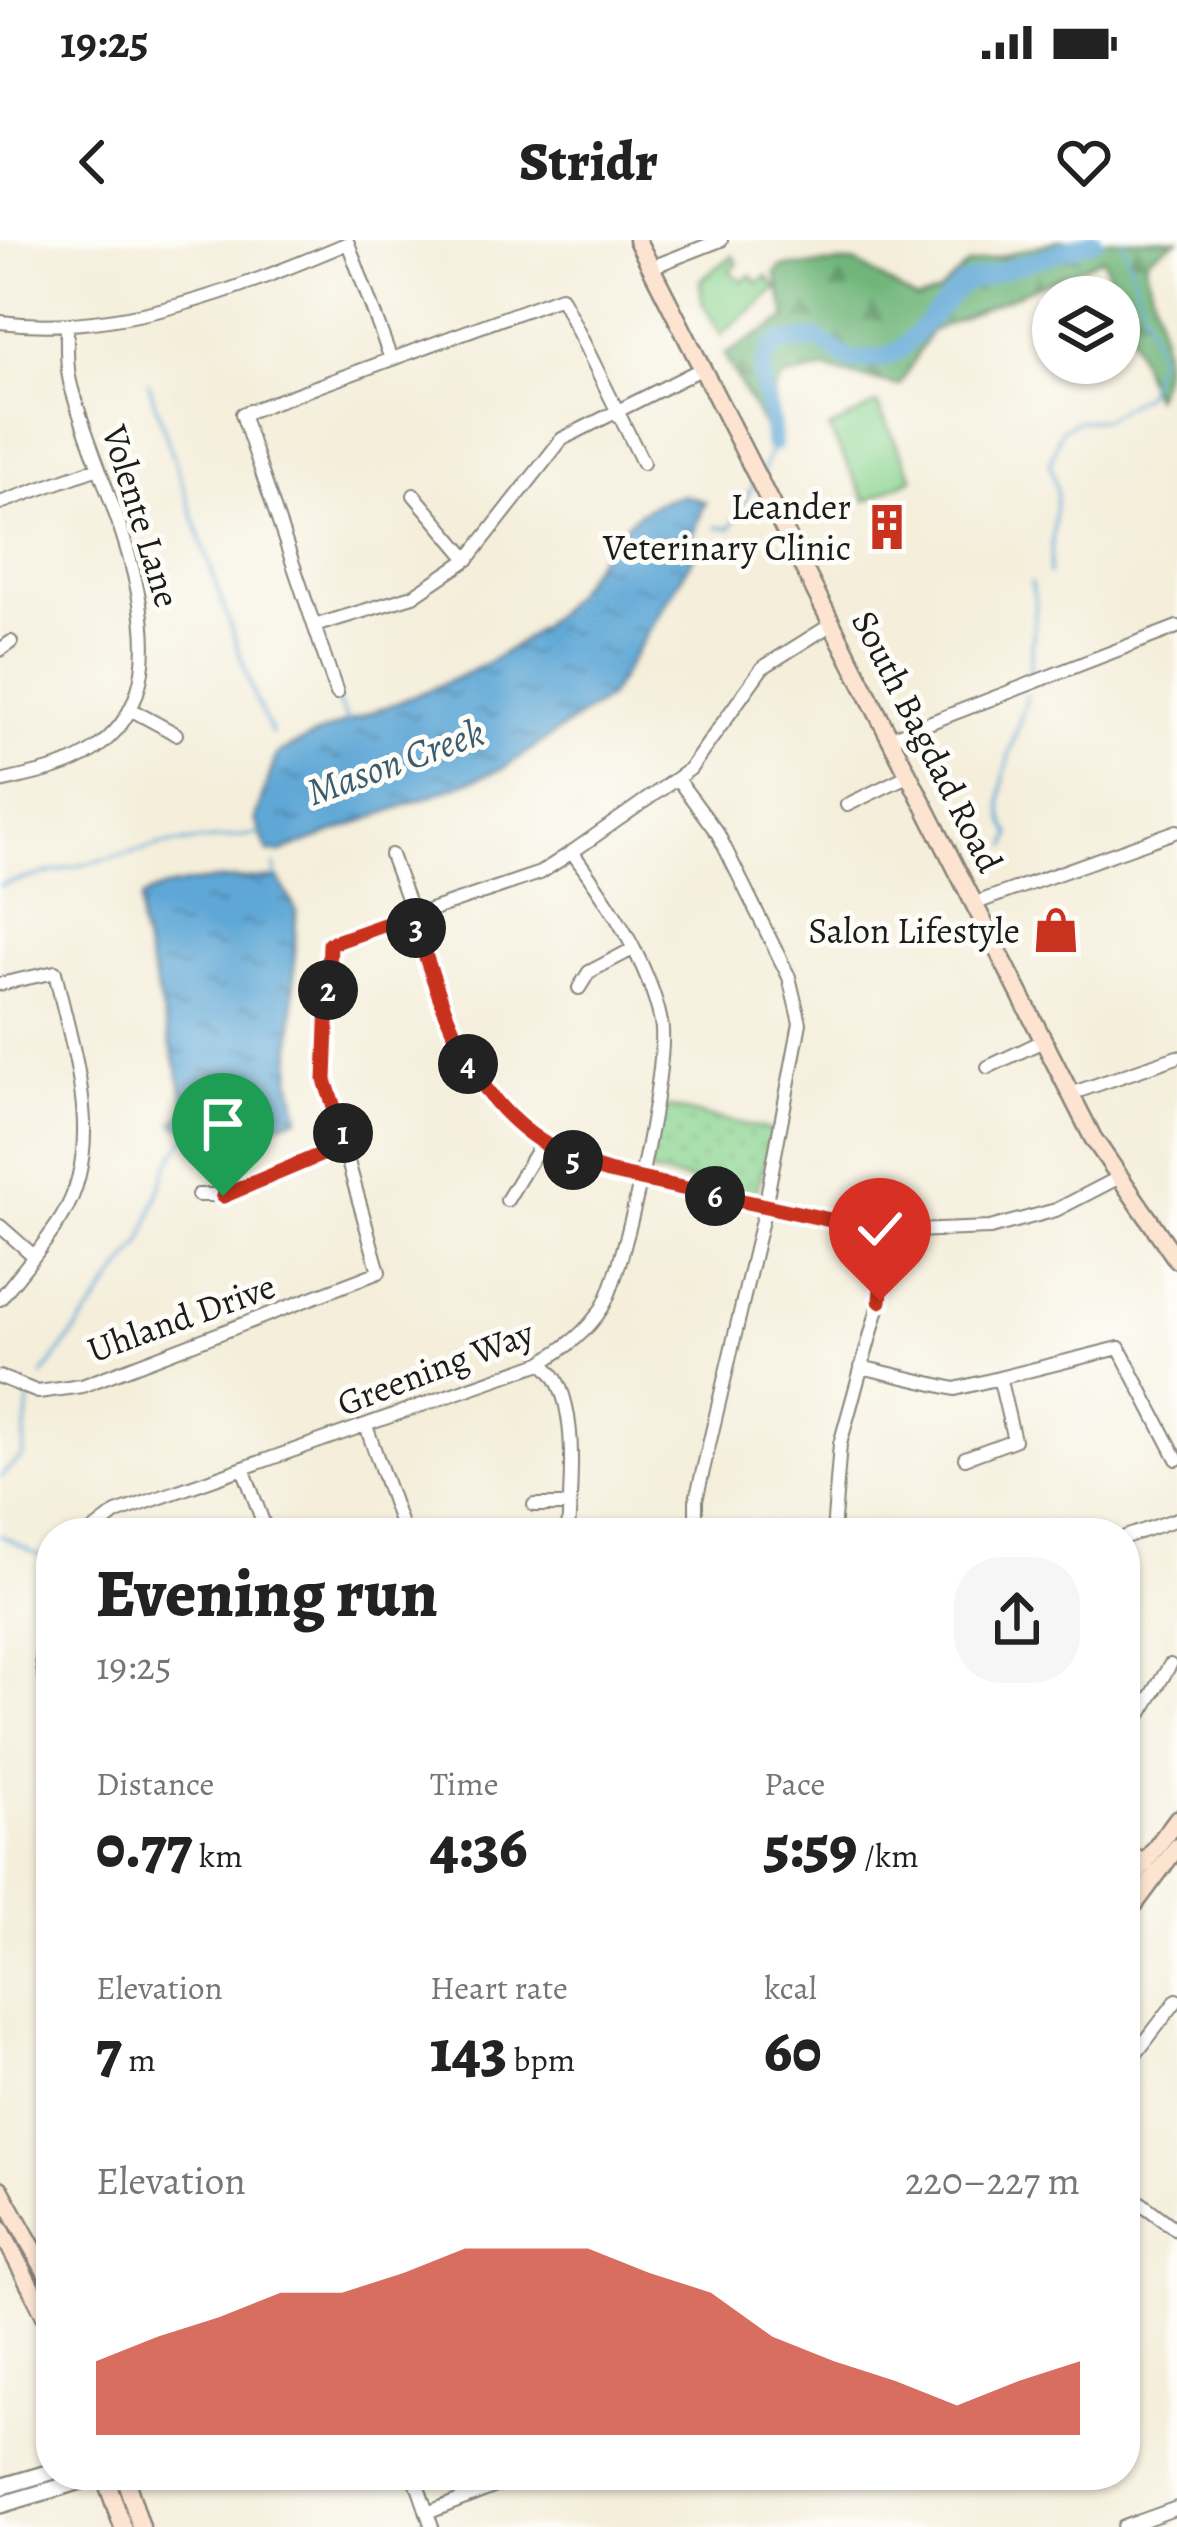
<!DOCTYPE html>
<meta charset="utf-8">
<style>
body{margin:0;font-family:Alegreya,serif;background:#f6f6f6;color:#222;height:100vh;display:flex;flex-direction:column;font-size:45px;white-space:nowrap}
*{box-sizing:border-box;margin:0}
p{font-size:39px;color:#767676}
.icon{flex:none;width:66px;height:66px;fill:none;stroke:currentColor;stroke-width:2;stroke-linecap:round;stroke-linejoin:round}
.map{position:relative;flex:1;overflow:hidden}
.sheet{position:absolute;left:36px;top:1278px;width:1104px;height:972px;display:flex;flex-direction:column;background:#fff;border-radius:48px;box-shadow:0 3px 9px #0004}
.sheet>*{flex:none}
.buttons{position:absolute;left:1032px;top:36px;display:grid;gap:24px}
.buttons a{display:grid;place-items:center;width:108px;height:108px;border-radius:50%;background:#fff;box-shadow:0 3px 9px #0004;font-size:60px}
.pin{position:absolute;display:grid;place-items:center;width:102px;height:102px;color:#fff;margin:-123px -51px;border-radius:50% 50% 50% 0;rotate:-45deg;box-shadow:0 0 12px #0007}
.pin .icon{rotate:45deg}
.km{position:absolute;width:60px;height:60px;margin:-30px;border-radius:50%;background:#222;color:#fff;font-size:33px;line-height:60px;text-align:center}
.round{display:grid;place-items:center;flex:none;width:126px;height:126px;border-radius:48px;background:#f6f6f6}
.summary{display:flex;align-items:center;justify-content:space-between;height:204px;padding:0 60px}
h1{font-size:66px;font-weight:800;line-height:90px}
.metrics{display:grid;grid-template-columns:repeat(3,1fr);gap:18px;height:204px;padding:12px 60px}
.metrics div{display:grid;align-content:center}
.metrics b{font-size:60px;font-weight:800}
.metrics small{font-size:33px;font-weight:400}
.metrics p{font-size:33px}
.chart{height:336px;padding:24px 60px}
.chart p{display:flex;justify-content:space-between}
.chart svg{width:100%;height:216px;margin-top:12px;fill:#c8321e;opacity:.7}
.status{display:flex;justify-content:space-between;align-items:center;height:84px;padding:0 60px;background:#fff;direction:ltr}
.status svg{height:33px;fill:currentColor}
header{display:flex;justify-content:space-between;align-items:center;height:156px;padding:0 60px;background:#fff;font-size:54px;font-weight:800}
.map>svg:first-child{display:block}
.forest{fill:url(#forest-firs);stroke:#46694b;stroke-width:3}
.park{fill:url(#park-dots);stroke:#537856;stroke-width:3}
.garden{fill:#8ad490;stroke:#537856;stroke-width:3}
.water{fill:url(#water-ripples);stroke:#3e6279;stroke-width:3}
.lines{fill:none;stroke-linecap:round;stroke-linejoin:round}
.stream{stroke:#5fa7d6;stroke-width:3}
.river{stroke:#5fa7d6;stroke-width:18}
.minor-casing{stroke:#88857b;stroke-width:16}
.tertiary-casing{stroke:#88857b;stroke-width:20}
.secondary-casing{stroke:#88857b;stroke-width:21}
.minor{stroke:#fff;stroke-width:12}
.tertiary{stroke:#fff;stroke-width:15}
.secondary{stroke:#fde4d1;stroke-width:16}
.route-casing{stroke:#fff;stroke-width:24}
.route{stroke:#c8321e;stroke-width:15}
.labels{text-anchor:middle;stroke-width:10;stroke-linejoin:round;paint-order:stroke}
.poi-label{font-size:36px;fill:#1c1c1c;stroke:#fdfcf7;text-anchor:end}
.street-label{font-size:36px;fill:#1c1c1c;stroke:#fdfcf7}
.water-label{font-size:39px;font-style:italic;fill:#3a5b70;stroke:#fdfcf7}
</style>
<div class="status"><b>19:25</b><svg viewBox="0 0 49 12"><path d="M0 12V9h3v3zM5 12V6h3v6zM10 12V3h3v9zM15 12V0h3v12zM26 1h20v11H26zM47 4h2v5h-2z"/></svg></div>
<header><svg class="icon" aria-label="back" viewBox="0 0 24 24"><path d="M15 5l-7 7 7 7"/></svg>Stridr<svg class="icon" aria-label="heart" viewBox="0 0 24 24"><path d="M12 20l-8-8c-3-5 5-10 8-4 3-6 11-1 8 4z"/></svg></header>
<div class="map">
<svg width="1177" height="2287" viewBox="0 0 1177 2287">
<defs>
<pattern id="forest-firs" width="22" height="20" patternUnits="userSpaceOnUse" patternTransform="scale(3)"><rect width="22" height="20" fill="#6fb67a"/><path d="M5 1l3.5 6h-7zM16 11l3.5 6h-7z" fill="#5a9363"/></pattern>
<pattern id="park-dots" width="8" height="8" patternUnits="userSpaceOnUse" patternTransform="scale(3)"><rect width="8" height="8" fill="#8ad490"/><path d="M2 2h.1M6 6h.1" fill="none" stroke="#76b57c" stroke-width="1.8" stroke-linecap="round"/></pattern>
<pattern id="water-ripples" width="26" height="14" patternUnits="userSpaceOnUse" patternTransform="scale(3)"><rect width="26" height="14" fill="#5fa7d6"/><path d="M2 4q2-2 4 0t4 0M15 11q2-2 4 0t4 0" fill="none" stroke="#4e87ad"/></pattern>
</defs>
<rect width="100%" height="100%" fill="#fdfcf7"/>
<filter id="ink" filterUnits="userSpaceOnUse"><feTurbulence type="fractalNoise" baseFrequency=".00833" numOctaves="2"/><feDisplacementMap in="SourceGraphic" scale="24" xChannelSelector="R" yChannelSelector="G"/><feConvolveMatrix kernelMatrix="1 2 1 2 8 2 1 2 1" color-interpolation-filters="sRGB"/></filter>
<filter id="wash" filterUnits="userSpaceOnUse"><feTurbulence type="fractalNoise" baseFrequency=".004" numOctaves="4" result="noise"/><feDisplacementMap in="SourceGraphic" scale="48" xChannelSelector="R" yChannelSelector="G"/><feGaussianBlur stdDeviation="2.7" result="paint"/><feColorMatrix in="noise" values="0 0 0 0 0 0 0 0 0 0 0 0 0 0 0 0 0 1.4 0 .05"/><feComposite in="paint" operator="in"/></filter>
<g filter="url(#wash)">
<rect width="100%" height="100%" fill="#f4eeda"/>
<!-- forest -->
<path class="forest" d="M 1060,0 L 1177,0 L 1149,17 L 1146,25 C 1154,65 1177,122 1153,157 L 1103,18 L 931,91 L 899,146 L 826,129 L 783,138 L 774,151 L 777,200 L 769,196 L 724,115 L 787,78 L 775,33 L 781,27 L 855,22 L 917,60 L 938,53 L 968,25 Z"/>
<!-- park -->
<path class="park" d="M 662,866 L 774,891 L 756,954 L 652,933 L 648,923 Z"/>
<!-- garden -->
<path class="garden" d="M 733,16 L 738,24 L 730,30 L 742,41 L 751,35 L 758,43 L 767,36 L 777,49 L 721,95 L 702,62 L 700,40 Z
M 877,164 L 913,238 L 866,261 L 829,189 Z"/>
<!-- water -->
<path class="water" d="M 683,255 L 705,262 L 693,296 L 693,318 L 608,458 L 502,529 L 281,612 L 268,612 L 255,579 L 277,514 C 364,467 466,450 544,384 C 596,340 609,269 683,255 Z
M 279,639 L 296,670 L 291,837 L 299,877 L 228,899 L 177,886 L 173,883 L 187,869 L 140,685 L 141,659 C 163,638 248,638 279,639 Z"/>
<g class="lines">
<!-- stream -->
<path class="stream" d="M 148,142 L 255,459 L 272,494
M 763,232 L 773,203
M 716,287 L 731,288 L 753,245
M 1049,334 L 1057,251 L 1050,223 L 1061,190 L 1078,181 L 1104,179 L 1145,154 L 1158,115 L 1123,0
M 1029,436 L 1036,365 L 1031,342
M 336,458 L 350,487
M 1008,606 L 1011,594 C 985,562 1019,492 1027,455
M 275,625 L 276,642
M 0,645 L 166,604 L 263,594
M 42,1136 L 142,1002 L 168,925 L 192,887
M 0,1237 L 23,1216 L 29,1161
M 0,1295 L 51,1321"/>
<!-- river -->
<path class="river" d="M 773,203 C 774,164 747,137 776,103 L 818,99 L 851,121 L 883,118 L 902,109 L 962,44 L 1094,0"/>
</g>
</g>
<g filter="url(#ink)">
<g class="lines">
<defs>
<path id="minor" d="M 652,27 L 721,0
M 0,82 C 120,97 239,49 348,3 L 391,119
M 414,255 L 468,319
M 0,263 L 98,228
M 314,386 L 413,356 L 468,319 L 562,199 L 703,128
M 0,410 L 11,402
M 337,453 L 242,174 L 561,57 L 643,223
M 130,469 L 176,494
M 890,498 L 1177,387
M 678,540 L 718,594 L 789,737 L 800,783 L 765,967 L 696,1260 L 696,1293
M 0,542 C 33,534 67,529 95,509 C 207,431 95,244 70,142 C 66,125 67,105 67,87
M 847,565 L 909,535
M 391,615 L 469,826 L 511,881 L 565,917 L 639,939 L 886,992 L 990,988 L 1056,970 L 1116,939
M 973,664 L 1177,591
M 0,744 L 55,732 C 72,810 107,902 62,977 C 44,1006 21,1032 0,1059
M 579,748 L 589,732 L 631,710
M 988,827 L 1043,801
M 1070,854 L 1177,817
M 198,955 L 223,955 L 347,904
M 507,960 L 541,904
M 0,986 L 34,1016
M 541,1123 C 582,1149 570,1250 568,1293
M 861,1127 L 955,1149 L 1119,1108 L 1177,1219
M 0,1137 L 38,1152 L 82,1146 L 379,1032 L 325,840 L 330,704 L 540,633 L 572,612 L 690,529 L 762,428 L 832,384
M 366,1186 L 404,1293
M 965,1218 L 1014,1200 L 1000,1141
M 243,1228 L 267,1293
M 534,1265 L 569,1265
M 90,1293 L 116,1273 L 541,1123 C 565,1108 587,1092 602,1068 C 624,1034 670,822 661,782 C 649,723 608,661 572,612
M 833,1293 L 840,1204 L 880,1061 L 886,992
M 1125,1297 L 1177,1279
M 51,1371 C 39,1403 39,1425 51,1457
M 1125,1500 L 1170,1425
M 1125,1607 L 1147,1625
M 1125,1828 L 1177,1760
M 1125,1951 L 1177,1990
M 414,2235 L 432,2287
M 427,2273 L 524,2235
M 1124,2287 L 1177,2268"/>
<path id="tertiary" d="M 0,2247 L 51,2232
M 0,2265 L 102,2235"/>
<path id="secondary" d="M 637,0 L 1093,898 L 1177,1020
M 1125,1650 L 1177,1579
M 1125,1677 L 1177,1607
M 0,1949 L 51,2041
M 0,1988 L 51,2087
M 104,2235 L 123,2287
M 124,2235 L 141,2287"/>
</defs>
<!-- minor casing -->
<use href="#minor" class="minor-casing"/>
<!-- tertiary casing -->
<use href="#tertiary" class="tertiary-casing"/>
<!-- secondary casing -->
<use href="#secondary" class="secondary-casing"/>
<!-- minor -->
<use href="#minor" class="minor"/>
<!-- tertiary -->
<use href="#tertiary" class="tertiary"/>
<!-- secondary -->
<use href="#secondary" class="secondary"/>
</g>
</g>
<g class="lines" filter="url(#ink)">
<defs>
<path id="route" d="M 223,956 L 346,904 L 325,840 L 330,704 L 412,675 C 452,794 475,891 608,932 L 886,992 L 880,1061"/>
</defs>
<!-- route casing -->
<use href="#route" class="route-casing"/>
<!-- route -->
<use href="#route" class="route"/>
</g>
<!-- icons -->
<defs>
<symbol id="building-bare" viewBox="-9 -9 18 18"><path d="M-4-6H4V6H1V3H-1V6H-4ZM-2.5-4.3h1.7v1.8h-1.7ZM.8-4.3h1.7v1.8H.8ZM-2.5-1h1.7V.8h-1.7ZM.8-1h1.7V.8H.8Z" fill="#c8321e" stroke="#fdfcf7" stroke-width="2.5" paint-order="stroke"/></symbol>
<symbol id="shop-bare" viewBox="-9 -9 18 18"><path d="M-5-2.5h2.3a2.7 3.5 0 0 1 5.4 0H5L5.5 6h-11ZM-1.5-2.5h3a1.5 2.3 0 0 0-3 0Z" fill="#c8321e" stroke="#fdfcf7" stroke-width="2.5" paint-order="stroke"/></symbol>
</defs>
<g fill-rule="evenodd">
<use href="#building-bare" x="854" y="254" width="66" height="66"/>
<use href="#shop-bare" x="1023" y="657" width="66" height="66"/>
</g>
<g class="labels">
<!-- poi labels -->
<g class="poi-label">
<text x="851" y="279">Leander<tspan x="851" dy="41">Veterinary Clinic</tspan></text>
<text x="1020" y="703">Salon Lifestyle</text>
</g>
<!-- street labels -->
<g class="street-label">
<text transform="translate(142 276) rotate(73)" y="13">Volente Lane</text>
<text transform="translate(928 501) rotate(63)" y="13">South Bagdad Road</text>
<text transform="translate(181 1077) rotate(-20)" y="13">Uhland Drive</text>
<text transform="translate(435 1127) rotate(-21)" y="13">Greening Way</text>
</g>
<!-- water labels -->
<g class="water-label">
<text transform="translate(395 521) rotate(-20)" y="14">Mason Creek</text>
</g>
</g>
</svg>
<div class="buttons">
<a><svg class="icon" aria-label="layers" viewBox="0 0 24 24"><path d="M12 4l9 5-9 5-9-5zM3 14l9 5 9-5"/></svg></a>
</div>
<div class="pin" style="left:223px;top:956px;background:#1e9e55"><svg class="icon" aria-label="arrive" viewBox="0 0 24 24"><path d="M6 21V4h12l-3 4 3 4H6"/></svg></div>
<div class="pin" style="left:880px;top:1061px;background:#d93025"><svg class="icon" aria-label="check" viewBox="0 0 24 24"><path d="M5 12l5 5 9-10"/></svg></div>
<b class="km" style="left:343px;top:893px">1</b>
<b class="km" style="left:328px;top:750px">2</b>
<b class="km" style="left:416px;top:688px">3</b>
<b class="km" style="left:468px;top:824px">4</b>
<b class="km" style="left:573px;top:920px">5</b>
<b class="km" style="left:715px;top:956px">6</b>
<section class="sheet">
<div class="summary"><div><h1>Evening run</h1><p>19:25</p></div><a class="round"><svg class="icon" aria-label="share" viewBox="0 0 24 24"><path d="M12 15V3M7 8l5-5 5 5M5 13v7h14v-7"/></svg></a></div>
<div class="metrics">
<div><p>Distance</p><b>0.77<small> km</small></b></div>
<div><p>Time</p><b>4:36</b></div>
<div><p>Pace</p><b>5:59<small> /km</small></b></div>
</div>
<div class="metrics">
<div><p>Elevation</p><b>7<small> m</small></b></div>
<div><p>Heart rate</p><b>143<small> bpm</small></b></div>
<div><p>kcal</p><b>60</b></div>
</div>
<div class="chart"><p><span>Elevation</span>220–227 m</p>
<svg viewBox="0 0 160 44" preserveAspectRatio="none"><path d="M0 44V29L10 24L20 20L30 15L40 15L50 11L60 6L70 6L80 6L90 11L100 15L110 24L120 29L130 33L140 38L150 33L160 29V44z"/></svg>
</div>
</section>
</div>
